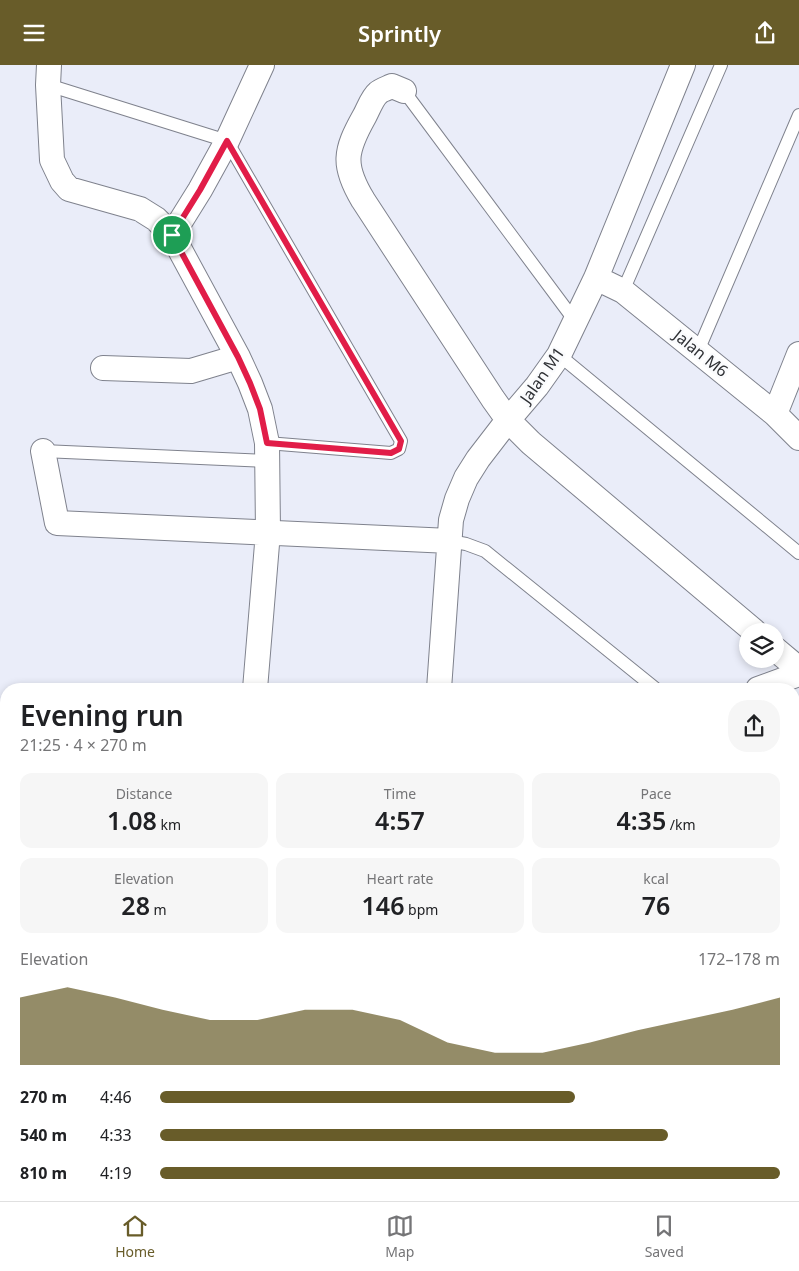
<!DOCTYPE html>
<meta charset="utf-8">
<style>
body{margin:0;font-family:"Noto Sans",sans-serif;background:#f6f6f6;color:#202124;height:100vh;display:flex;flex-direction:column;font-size:19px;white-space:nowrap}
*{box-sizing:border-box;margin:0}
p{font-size:16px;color:#757577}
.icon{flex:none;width:28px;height:28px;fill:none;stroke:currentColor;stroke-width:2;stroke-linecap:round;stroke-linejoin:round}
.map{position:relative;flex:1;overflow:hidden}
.side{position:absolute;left:0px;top:618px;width:800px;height:519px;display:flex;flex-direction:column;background:#fff;border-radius:20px 20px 0 0;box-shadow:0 2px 8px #0003}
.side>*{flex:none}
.tools{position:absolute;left:739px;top:558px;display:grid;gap:10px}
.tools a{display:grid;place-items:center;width:45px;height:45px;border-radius:50%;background:#fff;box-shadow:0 2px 8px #0003;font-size:25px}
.pin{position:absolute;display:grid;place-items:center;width:42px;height:42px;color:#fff;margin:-21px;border:2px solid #fff;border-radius:50%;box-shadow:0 1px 5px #0007}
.round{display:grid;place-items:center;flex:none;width:52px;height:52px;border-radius:20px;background:#f6f6f6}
.head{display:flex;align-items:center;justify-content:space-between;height:85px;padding:0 20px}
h1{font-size:28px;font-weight:600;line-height:38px}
.stats{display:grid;grid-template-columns:repeat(3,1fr);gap:8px;height:85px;padding:5px 20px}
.stats div{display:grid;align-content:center;border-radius:12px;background:#f6f6f6;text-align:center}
.stats b{font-size:25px;font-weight:600}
.stats small{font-size:14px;font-weight:400}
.stats p{font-size:14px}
.chart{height:140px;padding:10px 20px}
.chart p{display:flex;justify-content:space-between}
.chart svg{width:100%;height:90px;margin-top:5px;fill:#685c29;opacity:.7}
ul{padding:0 20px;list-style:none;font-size:16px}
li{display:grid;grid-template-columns:80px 60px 1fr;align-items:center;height:38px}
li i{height:12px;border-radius:6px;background:#685c29}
header{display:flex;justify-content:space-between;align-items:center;height:65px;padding:0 20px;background:#685c29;color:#fff;font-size:22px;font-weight:600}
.menu{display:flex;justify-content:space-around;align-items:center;height:70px;border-top:1px solid #e0e0e0;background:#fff;font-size:14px;color:#757577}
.menu a{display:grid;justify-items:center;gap:2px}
.menu .current{color:#685c29}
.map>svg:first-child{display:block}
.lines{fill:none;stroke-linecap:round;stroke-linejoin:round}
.stream{stroke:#898260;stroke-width:6}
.service-casing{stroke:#7f828d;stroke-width:14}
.minor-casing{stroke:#7f828d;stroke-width:26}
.service{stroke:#fff;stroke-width:12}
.minor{stroke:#fff;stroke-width:24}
.route-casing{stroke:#fff;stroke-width:10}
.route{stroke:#e11d48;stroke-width:6}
.labels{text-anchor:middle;stroke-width:5;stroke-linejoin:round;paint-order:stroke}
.street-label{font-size:16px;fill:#2f3135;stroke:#fafbfd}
</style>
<header><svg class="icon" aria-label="menu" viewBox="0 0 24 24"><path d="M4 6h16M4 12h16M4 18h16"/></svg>Sprintly<svg class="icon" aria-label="share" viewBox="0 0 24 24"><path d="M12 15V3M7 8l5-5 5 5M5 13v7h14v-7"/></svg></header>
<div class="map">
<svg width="799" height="1136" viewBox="0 0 799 1136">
<rect width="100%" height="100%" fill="#eaedf9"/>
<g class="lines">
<!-- stream -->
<path class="stream" d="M 0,865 L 6,866
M 794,1011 L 799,1008"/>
<defs>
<path id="service" d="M 48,20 L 227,76 L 401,376 L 399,384 L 391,388 L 267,378
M 404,26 L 575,256
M 623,226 L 721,0
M 698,286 L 799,50
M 559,290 L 799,488
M 43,386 L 267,396
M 450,476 L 466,479 L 485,486 L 656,624
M 458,1136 L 459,1130"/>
<path id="minor" d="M 49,0 L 48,20 L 52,95 L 62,116 L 69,124 L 140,144 L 156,154 L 172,170 L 238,292 L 250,318 L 260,344 L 267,378 L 268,467 L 255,624
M 404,26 L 392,21 C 388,23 381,25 378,28 C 372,33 368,45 364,52 C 345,86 342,100 363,135 L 493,334 L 508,355 L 531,378 L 754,566
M 172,170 L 200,125 L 227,76 L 262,0
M 596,213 L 623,226 L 775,349 L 799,373
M 103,303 L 191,306 L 238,292
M 775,349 L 799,289
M 43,386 L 57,458 L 450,476
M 775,584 L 799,604
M 439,624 L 451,455 L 457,434 L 466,413 L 478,394 L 508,355 L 537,321 L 559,290 L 596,213 L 683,0
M 758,624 L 799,609
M 0,907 L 6,908
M 0,1117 L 6,1098
M 697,1130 L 724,1136
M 177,1136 L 179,1130
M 366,1136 L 368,1130
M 560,1136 L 562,1130"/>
</defs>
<!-- service casing -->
<use href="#service" class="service-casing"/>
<!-- minor casing -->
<use href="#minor" class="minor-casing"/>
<!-- service -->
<use href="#service" class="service"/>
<!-- minor -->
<use href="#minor" class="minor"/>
</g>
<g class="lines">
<defs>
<path id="route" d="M 227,76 L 401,376 L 399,384 L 391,388 L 267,378 L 260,344 L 250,318 L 238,292 L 172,170 L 200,125 Z"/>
</defs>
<!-- route casing -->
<use href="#route" class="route-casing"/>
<!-- route -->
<use href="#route" class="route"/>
</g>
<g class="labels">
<!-- street labels -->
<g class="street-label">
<text transform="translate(701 288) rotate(39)" y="6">Jalan M6</text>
<text transform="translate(542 310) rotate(-55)" y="6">Jalan M1</text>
</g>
</g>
</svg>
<div class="tools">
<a><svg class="icon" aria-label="layers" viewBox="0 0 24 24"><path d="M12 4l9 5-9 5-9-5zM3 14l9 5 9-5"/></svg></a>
</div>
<div class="pin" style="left:172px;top:170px;background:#1e9e55"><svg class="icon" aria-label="arrive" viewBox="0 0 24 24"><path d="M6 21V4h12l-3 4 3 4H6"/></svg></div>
<section class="side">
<div class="head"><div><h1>Evening run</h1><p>21:25 · 4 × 270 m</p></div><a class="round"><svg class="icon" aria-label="share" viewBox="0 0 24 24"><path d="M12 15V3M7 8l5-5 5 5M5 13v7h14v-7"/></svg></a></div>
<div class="stats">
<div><p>Distance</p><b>1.08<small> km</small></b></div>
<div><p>Time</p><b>4:57</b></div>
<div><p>Pace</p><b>4:35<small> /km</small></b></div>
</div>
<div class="stats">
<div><p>Elevation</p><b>28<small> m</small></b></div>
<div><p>Heart rate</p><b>146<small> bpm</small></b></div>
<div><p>kcal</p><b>76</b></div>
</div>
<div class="chart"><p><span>Elevation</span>172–178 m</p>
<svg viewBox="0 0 160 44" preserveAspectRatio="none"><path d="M0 44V11L10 6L20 11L30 17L40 22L50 22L60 17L70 17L80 22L90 33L100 38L110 38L120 33L130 27L140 22L150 17L160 11V44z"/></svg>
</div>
<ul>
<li><b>270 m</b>4:46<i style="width:67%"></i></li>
<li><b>540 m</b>4:33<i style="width:82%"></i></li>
<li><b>810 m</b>4:19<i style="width:100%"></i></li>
</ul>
</section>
</div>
<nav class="menu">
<a class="current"><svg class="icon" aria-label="home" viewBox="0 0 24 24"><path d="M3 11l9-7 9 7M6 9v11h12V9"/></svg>Home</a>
<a><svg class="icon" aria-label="map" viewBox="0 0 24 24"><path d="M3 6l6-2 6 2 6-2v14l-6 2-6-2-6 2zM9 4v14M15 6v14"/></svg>Map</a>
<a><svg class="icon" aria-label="saved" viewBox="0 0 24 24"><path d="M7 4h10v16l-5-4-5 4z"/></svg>Saved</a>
</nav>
